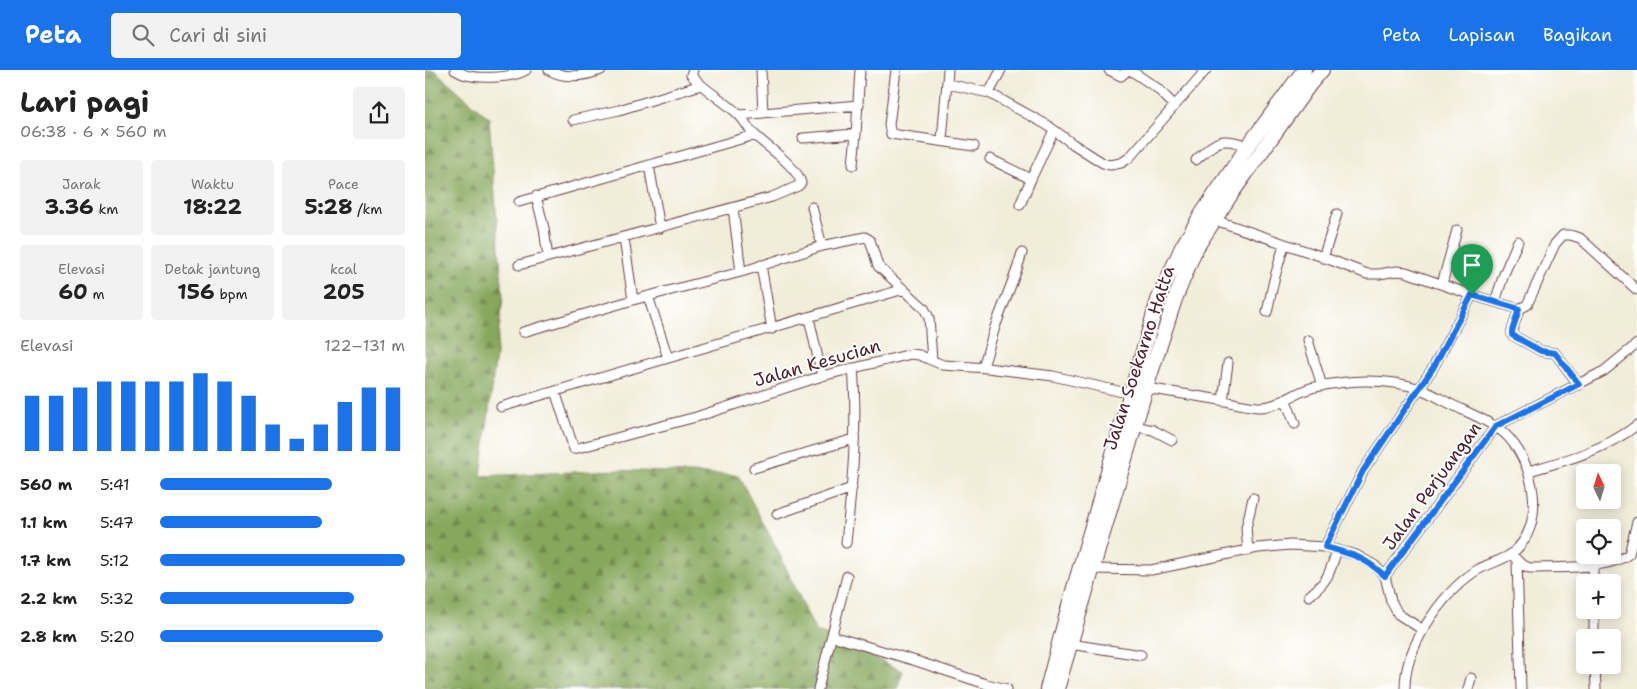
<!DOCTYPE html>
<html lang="id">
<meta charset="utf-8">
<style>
body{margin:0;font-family:"Shantell Sans",sans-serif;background:#f2f2f2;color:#222;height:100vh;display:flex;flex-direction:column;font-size:19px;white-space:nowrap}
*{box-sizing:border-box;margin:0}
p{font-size:16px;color:#767676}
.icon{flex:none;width:28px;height:28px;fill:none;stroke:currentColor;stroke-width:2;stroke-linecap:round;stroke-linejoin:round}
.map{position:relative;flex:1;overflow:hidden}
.side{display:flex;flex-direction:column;background:#fff;width:425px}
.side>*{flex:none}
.needle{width:32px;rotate:356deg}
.fabs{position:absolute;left:1151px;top:394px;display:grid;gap:10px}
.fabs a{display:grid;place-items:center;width:45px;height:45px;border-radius:5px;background:#fff;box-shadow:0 2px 12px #0003;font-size:25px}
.pin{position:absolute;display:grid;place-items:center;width:42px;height:42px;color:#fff;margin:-51px -21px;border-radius:50% 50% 50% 0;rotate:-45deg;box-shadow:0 0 5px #0007}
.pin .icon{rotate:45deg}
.round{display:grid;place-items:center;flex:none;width:52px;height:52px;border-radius:5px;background:#f2f2f2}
.headline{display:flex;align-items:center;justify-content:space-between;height:85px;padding:0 20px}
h1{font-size:28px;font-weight:700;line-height:38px}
.metrics{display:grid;grid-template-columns:repeat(3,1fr);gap:8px;height:85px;padding:5px 20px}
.metrics div{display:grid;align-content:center;border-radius:5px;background:#f2f2f2;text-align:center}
.metrics b{font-size:21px;font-weight:700}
.metrics small{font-size:14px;font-weight:400}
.metrics p{font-size:14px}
.chart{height:140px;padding:10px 20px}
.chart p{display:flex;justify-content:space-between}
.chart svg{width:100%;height:90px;margin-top:5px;stroke:#1a73e8;stroke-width:6}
ul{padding:0 20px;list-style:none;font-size:16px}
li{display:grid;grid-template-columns:80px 60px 1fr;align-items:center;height:38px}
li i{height:12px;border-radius:6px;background:#1a73e8}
header{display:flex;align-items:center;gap:30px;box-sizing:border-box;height:70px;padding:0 25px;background:#1a73e8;color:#fff}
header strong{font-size:24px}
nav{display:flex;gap:28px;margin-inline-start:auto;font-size:18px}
.search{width:350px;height:45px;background:#f2f2f2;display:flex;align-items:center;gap:12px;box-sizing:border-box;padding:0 18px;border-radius:5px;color:#767676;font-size:19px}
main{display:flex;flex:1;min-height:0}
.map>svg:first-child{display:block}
.forest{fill:url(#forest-firs);stroke:#686344}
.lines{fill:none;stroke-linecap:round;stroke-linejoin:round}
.minor-casing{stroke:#633e45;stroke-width:11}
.highway-casing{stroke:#633e45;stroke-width:16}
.minor{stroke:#fff;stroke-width:9}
.highway{stroke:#fff;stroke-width:14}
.route-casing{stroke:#fff;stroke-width:10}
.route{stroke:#1a73e8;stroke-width:6}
.labels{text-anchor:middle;stroke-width:4;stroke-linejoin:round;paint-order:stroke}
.street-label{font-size:18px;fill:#4a1f2b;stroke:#fff}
</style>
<header>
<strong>Peta</strong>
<div class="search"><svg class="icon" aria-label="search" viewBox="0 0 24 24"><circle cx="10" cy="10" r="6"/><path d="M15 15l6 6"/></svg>Cari di sini</div>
<nav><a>Peta</a><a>Lapisan</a><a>Bagikan</a></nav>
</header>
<main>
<section class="side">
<div class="headline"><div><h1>Lari pagi</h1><p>06:38 · 6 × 560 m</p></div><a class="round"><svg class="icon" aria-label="share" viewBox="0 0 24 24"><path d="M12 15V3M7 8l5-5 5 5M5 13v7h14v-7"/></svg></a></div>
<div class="metrics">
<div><p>Jarak</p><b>3.36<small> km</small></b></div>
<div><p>Waktu</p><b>18:22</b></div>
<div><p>Pace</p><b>5:28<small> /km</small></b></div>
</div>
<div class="metrics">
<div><p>Elevasi</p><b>60<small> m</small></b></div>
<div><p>Detak jantung</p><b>156<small> bpm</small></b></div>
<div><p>kcal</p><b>205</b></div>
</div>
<div class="chart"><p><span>Elevasi</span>122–131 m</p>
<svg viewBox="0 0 160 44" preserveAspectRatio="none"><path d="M5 44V17M15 44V17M25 44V13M35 44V10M45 44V10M55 44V10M65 44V10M75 44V6M85 44V10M95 44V17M105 44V31M115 44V38M125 44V31M135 44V20M145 44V13M155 44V13"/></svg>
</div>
<ul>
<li><b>560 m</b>5:41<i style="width:70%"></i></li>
<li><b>1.1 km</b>5:47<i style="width:66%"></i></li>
<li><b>1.7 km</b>5:12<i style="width:100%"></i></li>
<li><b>2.2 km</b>5:32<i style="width:79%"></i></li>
<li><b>2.8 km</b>5:20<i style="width:91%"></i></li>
</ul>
</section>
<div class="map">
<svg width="1212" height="619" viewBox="0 0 1212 619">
<defs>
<pattern id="forest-firs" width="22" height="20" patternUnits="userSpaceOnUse" patternTransform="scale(1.25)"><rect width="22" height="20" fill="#86a75c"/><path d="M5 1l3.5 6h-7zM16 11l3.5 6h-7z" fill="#70874c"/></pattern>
</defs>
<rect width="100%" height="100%" fill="#fff"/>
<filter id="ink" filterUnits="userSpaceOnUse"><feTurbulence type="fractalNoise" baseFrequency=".02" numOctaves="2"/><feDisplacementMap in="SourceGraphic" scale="10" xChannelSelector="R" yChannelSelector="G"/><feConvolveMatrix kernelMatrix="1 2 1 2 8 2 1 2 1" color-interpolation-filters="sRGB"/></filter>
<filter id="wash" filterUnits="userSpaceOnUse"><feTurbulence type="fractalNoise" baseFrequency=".0096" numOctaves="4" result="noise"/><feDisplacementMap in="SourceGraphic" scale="20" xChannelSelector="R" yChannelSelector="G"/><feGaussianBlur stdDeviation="1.12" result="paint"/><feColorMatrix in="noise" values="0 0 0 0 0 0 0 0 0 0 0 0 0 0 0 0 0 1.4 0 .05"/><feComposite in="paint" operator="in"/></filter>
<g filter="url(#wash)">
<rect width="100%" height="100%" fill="#f1edd9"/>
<!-- forest -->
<path class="forest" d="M 0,0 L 9,0 L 64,48 L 78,227 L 56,406 L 192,400 L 313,405 L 352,479 L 390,560 L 478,601 L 472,619 L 0,619 Z"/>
</g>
<g filter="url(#ink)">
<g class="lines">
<defs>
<path id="minor" d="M 30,0 C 34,2 37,4 41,5 C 56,9 89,8 101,0
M 124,0 C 140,9 160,6 176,0
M 336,0 L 338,43
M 471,0 L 464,55 L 466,64 L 549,76
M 684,0 L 696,6 L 703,0
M 705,0 L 732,18 L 749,35
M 523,14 L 564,23 L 622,55 L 648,74 L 678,93 L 685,95 L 696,93 L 704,88 L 781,0
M 564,23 L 576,0
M 314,45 L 434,35
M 148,50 L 194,40 L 276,15
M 378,68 L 431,64 L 435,0
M 517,70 L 523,0
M 565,89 L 606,109 L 629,60
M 771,90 C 792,71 794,66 823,76
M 224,95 L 235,158
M 428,95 L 431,64
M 111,126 L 119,158 L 122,181
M 94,132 L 330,65
M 595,135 L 606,109
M 387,137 L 397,176
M 308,138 L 316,202
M 790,150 L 898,187 L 942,204 L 954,204 L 972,201 L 981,202 L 1047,225 L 1094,239 L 1102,235 L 1130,174 L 1138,165 L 1145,165 L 1155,168 L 1212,220
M 199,168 L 208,230
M 898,188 L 912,144
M 94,195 L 347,127 L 373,116 L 376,113 C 373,97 342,77 331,66 C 324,60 320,51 314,45 C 299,30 280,21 266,5 L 268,0
M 336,195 L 347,259
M 1017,214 L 1032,160
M 223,226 L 243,288
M 1070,232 L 1079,204 L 1093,171
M 1094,239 L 1087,261 L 1087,265 L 1116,281 L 1130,283 L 1154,315
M 842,242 L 849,210 L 859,175
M 384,248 L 397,306
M 98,262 L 208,230 L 316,202 L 397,176 L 440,167 L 445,170 L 453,196 L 499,238 L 504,248 L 507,290
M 883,270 L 897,316
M 558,297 L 570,257 L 591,202 L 597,183
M 721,318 C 746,322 771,326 796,330 C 808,333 821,336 833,337 C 854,338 870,321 890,317 C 923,310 962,308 995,319 C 1009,324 1022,333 1036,339 C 1050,346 1066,352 1079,363 C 1109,390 1124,456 1086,484 C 1077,491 1061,494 1049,502 C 1016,525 979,578 980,619
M 130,321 L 149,379 L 271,347 L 397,306 L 486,284 L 494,285 L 518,295 L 562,298 L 628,306 L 706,324
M 798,331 L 803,293
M 861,331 L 870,354
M 76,337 L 479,219
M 709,356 L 728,360 L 747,370
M 329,398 L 429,369
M 1104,401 C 1142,390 1180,380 1212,355
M 352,444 L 427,418
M 421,473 C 427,415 433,356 428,298
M 900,477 L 938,401 L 1008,298 L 1047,225
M 823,480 L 821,458 L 828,428
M 1086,484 L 1097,495 L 1105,498 C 1132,497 1183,500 1204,484 L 1212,452
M 1092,491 L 1096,619
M 1168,495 L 1168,512
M 667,499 L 726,500 L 833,478 L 865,475 L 900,477 L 931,485 L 949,495 L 960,506 L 966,531 L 973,544 L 998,560
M 960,506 L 1071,356 L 1179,301 L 1212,274
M 884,526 C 904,510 904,504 912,480
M 1169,540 L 1169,568
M 407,566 L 491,591 L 561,614 L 582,619
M 645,574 L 716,585
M 1170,595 L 1171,619
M 393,619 L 422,506
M 1043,619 L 1046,608"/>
<path id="highway" d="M 622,619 L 646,528 L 733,230 L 757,177 L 776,145 L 823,76 L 879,0
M 632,619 L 721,318 L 750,229 L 770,180 L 807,123 L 885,14 L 897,0"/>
</defs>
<!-- minor casing -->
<use href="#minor" class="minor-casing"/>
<!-- highway casing -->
<use href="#highway" class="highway-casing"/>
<!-- minor -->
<use href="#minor" class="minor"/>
<!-- highway -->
<use href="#highway" class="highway"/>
</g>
</g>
<g class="lines" filter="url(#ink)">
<defs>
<path id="route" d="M 1047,225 L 1094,239 L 1087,261 L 1087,265 L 1116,281 L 1130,283 L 1154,314 L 1071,356 L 960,506 C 939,487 927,484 900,477 L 938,401 L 1008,298 Z"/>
</defs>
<!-- route casing -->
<use href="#route" class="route-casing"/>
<!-- route -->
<use href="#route" class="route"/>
</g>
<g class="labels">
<!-- street labels -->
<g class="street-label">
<text transform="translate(714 288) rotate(-72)" y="6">Jalan Soekarno Hatta</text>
<text transform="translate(392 293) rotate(-16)" y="6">Jalan Kesucian</text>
<text transform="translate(1007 416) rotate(-54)" y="6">Jalan Perjuangan</text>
</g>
</g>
</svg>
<div class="fabs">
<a><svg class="needle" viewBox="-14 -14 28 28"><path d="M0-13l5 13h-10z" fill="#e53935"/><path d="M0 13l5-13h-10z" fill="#767676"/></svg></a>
<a><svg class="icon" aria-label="locate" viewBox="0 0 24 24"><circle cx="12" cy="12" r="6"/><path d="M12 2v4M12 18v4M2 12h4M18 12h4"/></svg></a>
<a>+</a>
<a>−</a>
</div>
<div class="pin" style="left:1047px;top:225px;background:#1e9e55"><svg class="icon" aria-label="arrive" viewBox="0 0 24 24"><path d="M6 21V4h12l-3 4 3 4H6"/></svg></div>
</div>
</main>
